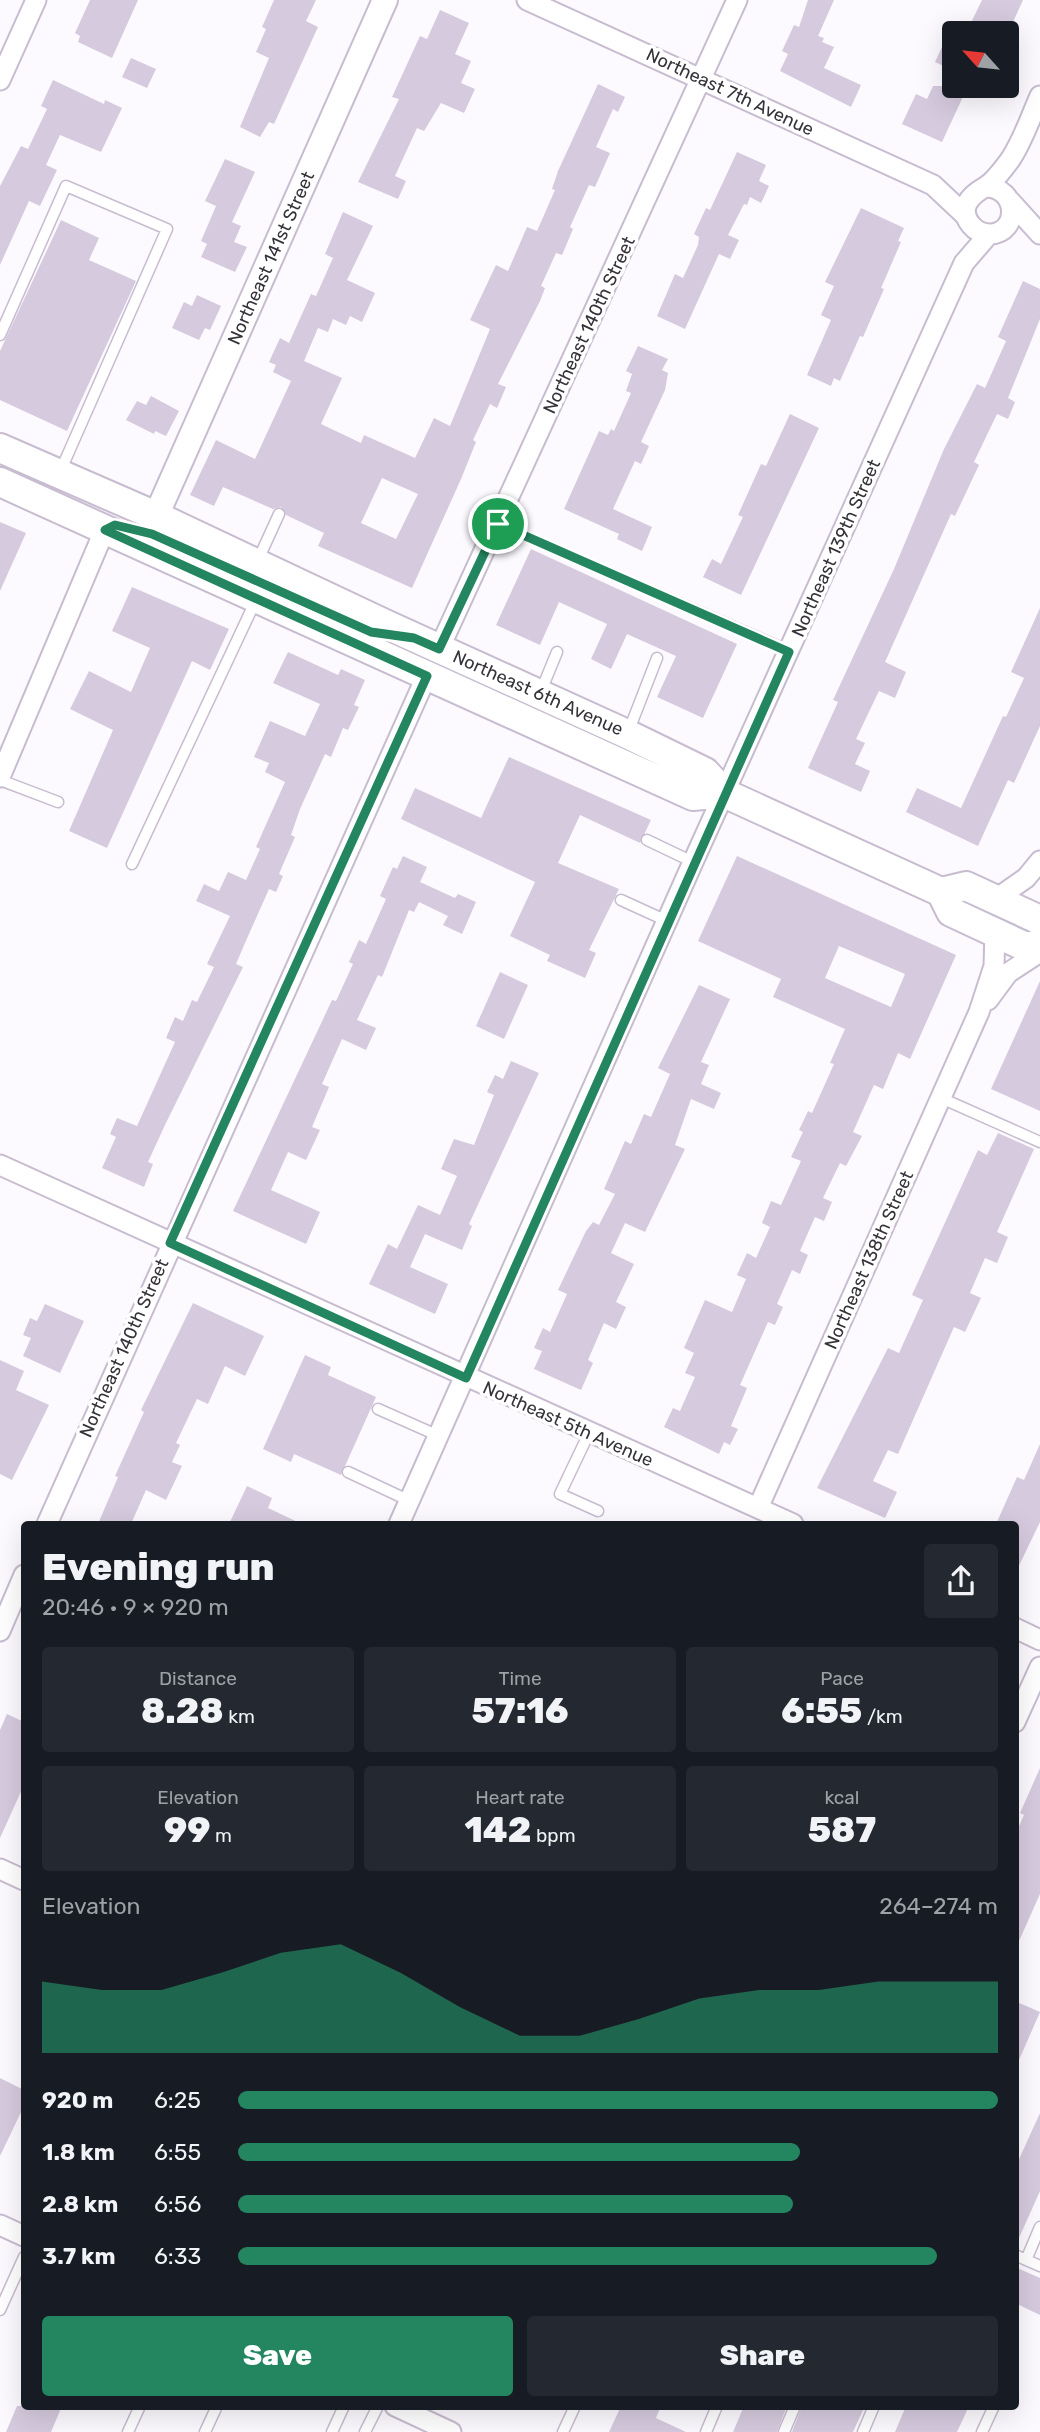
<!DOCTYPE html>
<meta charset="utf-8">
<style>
body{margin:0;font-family:Rubik,sans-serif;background:#242831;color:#f1f3f6;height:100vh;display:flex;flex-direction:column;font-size:26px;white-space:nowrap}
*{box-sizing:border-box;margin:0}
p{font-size:23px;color:#9ea1a6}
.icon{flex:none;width:38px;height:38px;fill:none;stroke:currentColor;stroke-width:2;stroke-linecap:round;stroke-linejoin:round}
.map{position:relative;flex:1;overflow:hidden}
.details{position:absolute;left:21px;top:1521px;width:998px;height:889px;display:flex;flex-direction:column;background:#171b24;border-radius:7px;box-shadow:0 7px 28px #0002}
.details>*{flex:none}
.needle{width:46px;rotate:297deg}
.fabs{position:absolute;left:942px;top:21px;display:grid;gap:14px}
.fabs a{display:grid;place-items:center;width:77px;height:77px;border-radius:7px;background:#171b24;box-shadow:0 7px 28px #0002;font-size:35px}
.pin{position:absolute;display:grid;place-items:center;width:60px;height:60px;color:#fff;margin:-30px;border:4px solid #fff;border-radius:50%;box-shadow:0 2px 7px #0007}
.round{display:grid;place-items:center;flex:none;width:74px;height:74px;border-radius:7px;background:#242831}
.summary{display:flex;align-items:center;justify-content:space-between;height:119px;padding:0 21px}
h1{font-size:38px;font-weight:800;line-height:52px}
.metrics{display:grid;grid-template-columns:repeat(3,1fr);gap:10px;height:119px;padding:7px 21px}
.metrics div{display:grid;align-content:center;border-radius:7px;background:#242831;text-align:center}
.metrics b{font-size:35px;font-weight:800}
.metrics small{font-size:19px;font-weight:400}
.metrics p{font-size:19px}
.chart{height:196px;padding:14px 21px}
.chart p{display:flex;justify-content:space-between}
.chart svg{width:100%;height:126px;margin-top:7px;fill:#238660;opacity:.7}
.primary-button{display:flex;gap:14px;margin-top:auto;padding:14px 21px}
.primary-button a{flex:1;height:80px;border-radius:7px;background:#238660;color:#fff;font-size:28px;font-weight:800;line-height:80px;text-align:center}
.primary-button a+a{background:#242831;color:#f1f3f6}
ul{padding:0 21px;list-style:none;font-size:23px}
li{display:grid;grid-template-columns:112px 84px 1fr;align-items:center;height:52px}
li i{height:18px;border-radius:9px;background:#238660}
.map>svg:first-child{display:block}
.building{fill:#d6cade;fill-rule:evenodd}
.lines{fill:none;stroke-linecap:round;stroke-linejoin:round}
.service-casing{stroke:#c8bcd0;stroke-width:13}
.minor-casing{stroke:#c8bcd0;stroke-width:23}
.tertiary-casing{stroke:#c8bcd0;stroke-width:28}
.secondary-casing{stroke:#c8bcd0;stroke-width:32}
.service{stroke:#fff;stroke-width:10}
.minor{stroke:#fff;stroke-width:19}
.tertiary{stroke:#fff;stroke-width:24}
.secondary{stroke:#fff;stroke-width:28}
.route-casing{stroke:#fff;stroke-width:14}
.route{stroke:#238660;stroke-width:9}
.labels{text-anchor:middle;stroke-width:7;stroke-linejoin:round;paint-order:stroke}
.street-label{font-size:18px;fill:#363239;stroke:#fff}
</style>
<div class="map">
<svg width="1040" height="2432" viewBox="0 0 1040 2432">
<rect width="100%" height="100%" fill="#fdfaff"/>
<!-- building -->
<path class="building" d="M 90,0 L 138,0 L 112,58 L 78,42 L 80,36 L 75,33 Z
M 274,0 L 316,0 L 306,21 L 318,27 L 274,124 L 269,122 L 260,137 L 240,127 L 269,58 L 256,52 L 266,29 L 262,27 Z
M 808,0 L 834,0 L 818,36 L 824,38 L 822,42 L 834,47 L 824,68 L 861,85 L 851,107 L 780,71 L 788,54 L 782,51 L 794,25 L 799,27 Z
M 982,0 L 1023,0 L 1008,33 L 966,33 Z
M 440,10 L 469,23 L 455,54 L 471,61 L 461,83 L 475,89 L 464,113 L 441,103 L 424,131 L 417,128 L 395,176 L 406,181 L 398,199 L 358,182 L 399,99 L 392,97 L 420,36 L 427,39 Z
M 954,21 L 954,71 L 935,62 Z
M 131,58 L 156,69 L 147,88 L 122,77 Z
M 53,80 L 104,104 L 105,100 L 122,108 L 101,152 L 60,135 L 46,165 L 57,170 L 40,206 L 29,201 L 0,265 L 0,186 L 21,146 L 28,149 L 47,109 L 41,106 Z
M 598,84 L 625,97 L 618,112 L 613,109 L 596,147 L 610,153 L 595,187 L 589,185 L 570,227 L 573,229 L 562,255 L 556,253 L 541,286 L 545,288 L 540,301 L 498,384 L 506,387 L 497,408 L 490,404 L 473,440 L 476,442 L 461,479 L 412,588 L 318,546 L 324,533 L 286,515 L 281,507 L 273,509 L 223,487 L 214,506 L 190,495 L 216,440 L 255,459 L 291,381 L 273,372 L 276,365 L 269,362 L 280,338 L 289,343 L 311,294 L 316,296 L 333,258 L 325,254 L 343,212 L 373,226 L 347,280 L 375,293 L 362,322 L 350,316 L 346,325 L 333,319 L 328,332 L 318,328 L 304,361 L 342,378 L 321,424 L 361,443 L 364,435 L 415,458 L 434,418 L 450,426 L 490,329 L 470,320 L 496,265 L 508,271 L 527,227 L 537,231 L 555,190 L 552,189 L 558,171 ZM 382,478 L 418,494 L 396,539 L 361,523 Z
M 933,86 L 968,86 L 942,142 L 902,124 L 916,94 L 927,99 Z
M 737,152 L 766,165 L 759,181 L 769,186 L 761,203 L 750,197 L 747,205 L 744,204 L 728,235 L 739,240 L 730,259 L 719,254 L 685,329 L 657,316 L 675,274 L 683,278 L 698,245 L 699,237 L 694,234 L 706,208 L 710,210 Z
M 225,159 L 255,172 L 232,222 L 241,226 L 234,242 L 247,247 L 235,272 L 201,257 L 207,244 L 201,241 L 216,206 L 205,201 Z
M 861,208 L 904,228 L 898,241 L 901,242 L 881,288 L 884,289 L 863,337 L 860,336 L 840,381 L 834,378 L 831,386 L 807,375 L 831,320 L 821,315 L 834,286 L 825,282 Z
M 61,220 L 99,238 L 89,260 L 136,281 L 67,431 L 0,400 L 0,351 Z
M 1023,281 L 1040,289 L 1040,319 L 1008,398 L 1015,402 L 1008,419 L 997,414 L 974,462 L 979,465 L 955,516 L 951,514 L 885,662 L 906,672 L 895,698 L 879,691 L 856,739 L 865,743 L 855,764 L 870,771 L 861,792 L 808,768 L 838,702 L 833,700 L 894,569 L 944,449 L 977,384 L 985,388 L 1006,341 L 998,337 Z
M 197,295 L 221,306 L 210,330 L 205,328 L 199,340 L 172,328 L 184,302 L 192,306 Z
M 638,346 L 668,359 L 662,370 L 668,373 L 665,390 L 641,442 L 649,446 L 641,464 L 635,461 L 613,509 L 652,527 L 642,551 L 617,539 L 619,534 L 564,509 L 599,431 L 608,435 L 611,429 L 614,431 L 631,393 L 626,391 L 632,374 L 626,371 Z
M 151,396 L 179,411 L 166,436 L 155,431 L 154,434 L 126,420 L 137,401 L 146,405 Z
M 790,414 L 819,428 L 741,595 L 703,577 L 712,559 L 721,564 L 743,517 L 738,515 L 761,464 L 766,466 Z
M 0,522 L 26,533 L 0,591 Z
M 531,549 L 737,644 L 703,718 L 657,697 L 676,656 L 627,634 L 611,669 L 591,659 L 607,624 L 559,602 L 540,645 L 496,625 Z
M 132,587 L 229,629 L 210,670 L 192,661 L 107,848 L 69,831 L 113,730 L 70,709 L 89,671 L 131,692 L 150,648 L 112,631 Z
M 1040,608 L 1040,726 L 1014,783 L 1008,780 L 978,846 L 906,812 L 917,788 L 961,808 L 1003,716 L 1006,717 L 1024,678 L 1011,672 Z
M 288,652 L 338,675 L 341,669 L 365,680 L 354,705 L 359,707 L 348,730 L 343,728 L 331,757 L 325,754 L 300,809 L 291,835 L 295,837 L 279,874 L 283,876 L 276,892 L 269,889 L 245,943 L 236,964 L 243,967 L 165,1125 L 148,1162 L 153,1164 L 144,1187 L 102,1168 L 116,1137 L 110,1134 L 117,1118 L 137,1126 L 175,1042 L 166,1038 L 175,1017 L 183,1021 L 192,1000 L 197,1002 L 214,967 L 207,964 L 230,916 L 196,901 L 204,884 L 219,891 L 228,872 L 246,880 L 260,849 L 256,847 L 285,782 L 265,772 L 269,763 L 254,757 L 270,721 L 305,736 L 320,704 L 273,683 Z
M 509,757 L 651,820 L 640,843 L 580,815 L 558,863 L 619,889 L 589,950 L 596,953 L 585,978 L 547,961 L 550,955 L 510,936 L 535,882 L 401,819 L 415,788 L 481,818 Z
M 403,856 L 427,867 L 420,882 L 455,898 L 458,894 L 476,902 L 462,934 L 443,925 L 448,916 L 419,902 L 414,912 L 409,910 L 382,977 L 378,975 L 357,1020 L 376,1028 L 366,1050 L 342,1039 L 322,1084 L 329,1087 L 312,1127 L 320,1130 L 306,1160 L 288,1152 L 271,1190 L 320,1212 L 306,1244 L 233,1211 L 332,1000 L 336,1001 L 353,964 L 349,962 L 359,940 L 366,944 L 386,899 L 380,896 L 393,867 L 397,869 Z
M 737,856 L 956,955 L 910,1059 L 898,1053 L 883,1089 L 874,1085 L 853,1132 L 862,1136 L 846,1166 L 840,1163 L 823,1198 L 832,1202 L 824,1221 L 815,1217 L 800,1251 L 808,1255 L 800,1274 L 792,1270 L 777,1304 L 783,1307 L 775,1325 L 768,1322 L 740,1385 L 747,1388 L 731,1426 L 738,1429 L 730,1445 L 724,1442 L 719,1454 L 664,1427 L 673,1408 L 680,1411 L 695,1377 L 685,1373 L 694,1353 L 684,1348 L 705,1300 L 732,1312 L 746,1279 L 737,1275 L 747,1253 L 756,1258 L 770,1227 L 762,1223 L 771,1201 L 781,1205 L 801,1161 L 791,1157 L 803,1132 L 799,1130 L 808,1111 L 812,1113 L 834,1064 L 830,1063 L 845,1029 L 773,997 L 781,979 L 698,941 ZM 839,946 L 905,974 L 891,1007 L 825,978 Z
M 500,972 L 528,985 L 504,1039 L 476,1026 Z
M 1040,981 L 1040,1111 L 991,1089 Z
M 699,985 L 730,999 L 701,1062 L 709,1065 L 701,1084 L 721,1093 L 714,1109 L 691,1099 L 675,1145 L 685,1149 L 645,1232 L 625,1223 L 611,1253 L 634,1264 L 616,1302 L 626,1307 L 616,1329 L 604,1323 L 588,1360 L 593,1363 L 581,1390 L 534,1369 L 542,1351 L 534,1348 L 543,1328 L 550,1332 L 567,1294 L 558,1290 L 586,1231 L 593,1222 L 599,1225 L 615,1194 L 604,1189 L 625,1141 L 631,1144 L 644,1114 L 651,1117 L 670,1074 L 658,1068 Z
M 511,1061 L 539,1073 L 469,1224 L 472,1226 L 462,1250 L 425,1234 L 410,1267 L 448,1284 L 435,1314 L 369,1284 L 388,1244 L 397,1249 L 418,1205 L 440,1215 L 457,1176 L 441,1169 L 454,1139 L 474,1145 L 494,1095 L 487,1092 L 495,1075 L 503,1079 Z
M 998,1133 L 1034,1149 L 997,1232 L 1008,1237 L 997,1263 L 985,1258 L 970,1293 L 981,1298 L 965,1332 L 954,1327 L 898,1454 L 888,1450 L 873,1481 L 897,1492 L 885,1518 L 817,1488 L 888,1348 L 899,1353 L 923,1300 L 912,1295 L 978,1150 L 987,1155 Z
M 193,1303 L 264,1336 L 245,1376 L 225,1366 L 208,1404 L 197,1399 L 176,1443 L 180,1445 L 172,1462 L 182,1466 L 166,1500 L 146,1490 L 131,1524 L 98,1524 L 118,1477 L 115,1476 L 144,1412 L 141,1410 Z
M 45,1304 L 84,1321 L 60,1373 L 23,1356 L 31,1338 L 23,1335 L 30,1318 L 37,1321 Z
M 305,1355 L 331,1367 L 328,1375 L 376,1397 L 341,1475 L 294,1454 L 291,1462 L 263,1449 Z
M 0,1360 L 24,1371 L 16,1390 L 49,1405 L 12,1480 L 0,1474 Z
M 1040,1444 L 1040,1522 L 1015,1574 L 1015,1524 L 996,1524 L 1017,1477 L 1024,1480 Z
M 247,1486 L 272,1498 L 268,1508 L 302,1524 L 229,1524 Z
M 7,1714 L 24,1722 L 24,1785 L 0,1838 L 0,1730 Z
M 1040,1768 L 1040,1894 L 1015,1950 L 1015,1835 L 1024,1815 L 1020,1813 Z
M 1015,2001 L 1040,2012 L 1015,2069 Z
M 0,2078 L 24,2090 L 24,2106 L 0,2156 Z
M 1040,2113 L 1040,2191 L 1015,2247 L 1015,2168 Z
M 1015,2267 L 1040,2278 L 1040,2315 L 1015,2303 Z
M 17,2406 L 62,2406 L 51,2432 L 6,2432 Z
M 621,2406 L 661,2406 L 656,2418 L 686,2432 L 609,2432 Z
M 744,2406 L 787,2406 L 777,2432 L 733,2432 Z
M 802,2406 L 865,2406 L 853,2432 L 792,2432 Z
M 906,2406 L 969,2406 L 957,2432 L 895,2432 Z"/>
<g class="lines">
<defs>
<path id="service" d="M 0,335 L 66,186 L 167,229 L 60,472
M 497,524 L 789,651
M 258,560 L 279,514
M 541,691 L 557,652
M 629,730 L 657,658
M 0,780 L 58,802
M 647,840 L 693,862
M 132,864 L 255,602
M 621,900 L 667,921
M 941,1098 L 1040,1142
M 378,1409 L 439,1436
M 589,1433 L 560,1494 L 598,1511
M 348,1472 L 410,1501
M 1015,2255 L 1040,2266
M 1026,2260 L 1040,2227
M 0,2310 L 24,2257
M 128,2432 L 140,2406
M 205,2432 L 217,2406
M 332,2432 L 344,2406
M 365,2432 L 378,2406
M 563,2432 L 575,2406
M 706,2432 L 717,2406
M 784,2432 L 795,2406
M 863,2432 L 874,2406
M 982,2432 L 994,2406"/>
<path id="minor" d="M 527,0 L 933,185 L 966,216
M 0,80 L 36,0
M 985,187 C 1019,187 1020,233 990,234 C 982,234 975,230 971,225 C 957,208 971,195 985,187 C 994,182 1004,168 1010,160 C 1023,141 1031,116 1040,96
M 1010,201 L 1040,234
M 439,649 L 737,0
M 0,777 L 105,529
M 996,899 L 1026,878 L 1040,861
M 988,1000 L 1008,973 L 1040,952
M 0,1165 L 793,1524
M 758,1508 L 979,1012 L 994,966 L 995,932
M 47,1524 L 427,675
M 399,1524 L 693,862 L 964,263 L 989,234
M 1015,1628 L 1040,1640
M 0,1631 L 24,1575
M 1015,1722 L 1040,1667
M 0,1869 L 24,1880
M 0,2225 L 24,2236
M 395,2406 L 451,2432"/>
<path id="tertiary" d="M 156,516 L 385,0"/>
<path id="secondary" d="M 0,448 L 156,516 L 385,624 L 627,734 L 705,772 L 724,793 L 941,892 L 951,912 L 1026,947 L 1040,944
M 0,482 L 693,796 L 724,793
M 941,892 L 966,886 L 1040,920"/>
</defs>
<!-- service casing -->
<use href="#service" class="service-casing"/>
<!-- minor casing -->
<use href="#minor" class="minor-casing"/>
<!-- tertiary casing -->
<use href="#tertiary" class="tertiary-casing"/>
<!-- secondary casing -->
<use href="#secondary" class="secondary-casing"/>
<!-- service -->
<use href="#service" class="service"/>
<!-- minor -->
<use href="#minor" class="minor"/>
<!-- tertiary -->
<use href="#tertiary" class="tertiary"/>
<!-- secondary -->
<use href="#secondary" class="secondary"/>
</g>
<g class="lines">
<defs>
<path id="route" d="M 498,524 L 789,652 L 466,1378 L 170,1243 L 427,676 L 105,530 L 115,525 L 152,534 L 371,632 L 414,638 L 439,649 Z"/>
</defs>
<!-- route casing -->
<use href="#route" class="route-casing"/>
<!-- route -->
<use href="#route" class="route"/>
</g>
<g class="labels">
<!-- street labels -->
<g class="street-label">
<text transform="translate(730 92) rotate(25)" y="6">Northeast 7th Avenue</text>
<text transform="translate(271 258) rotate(-66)" y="6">Northeast 141st Street</text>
<text transform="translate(589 325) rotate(-65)" y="6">Northeast 140th Street</text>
<text transform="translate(836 548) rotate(-66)" y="6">Northeast 139th Street</text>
<text transform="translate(538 693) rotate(24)" y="6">Northeast 6th Avenue</text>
<text transform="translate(869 1260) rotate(-66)" y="6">Northeast 138th Street</text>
<text transform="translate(124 1348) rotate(-66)" y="6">Northeast 140th Street</text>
<text transform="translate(568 1424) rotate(24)" y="6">Northeast 5th Avenue</text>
</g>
</g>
</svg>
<div class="fabs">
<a><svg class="needle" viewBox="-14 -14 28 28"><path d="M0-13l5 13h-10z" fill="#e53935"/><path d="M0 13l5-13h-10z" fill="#9ea1a6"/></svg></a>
</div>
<div class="pin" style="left:498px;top:524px;background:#1e9e55"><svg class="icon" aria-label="arrive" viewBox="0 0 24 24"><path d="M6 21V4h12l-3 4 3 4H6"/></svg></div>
<section class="details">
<div class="summary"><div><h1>Evening run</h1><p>20:46 · 9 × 920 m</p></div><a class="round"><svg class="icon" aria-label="share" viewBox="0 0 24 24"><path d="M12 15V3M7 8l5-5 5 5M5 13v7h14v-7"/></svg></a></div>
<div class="metrics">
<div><p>Distance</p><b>8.28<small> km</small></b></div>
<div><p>Time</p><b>57:16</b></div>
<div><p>Pace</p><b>6:55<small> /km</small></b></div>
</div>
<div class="metrics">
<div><p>Elevation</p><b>99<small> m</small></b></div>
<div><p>Heart rate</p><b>142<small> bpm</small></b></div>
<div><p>kcal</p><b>587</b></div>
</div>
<div class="chart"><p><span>Elevation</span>264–274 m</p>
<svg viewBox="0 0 160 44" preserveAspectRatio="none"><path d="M0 44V19L10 22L20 22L30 16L40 9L50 6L60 16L70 28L80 38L90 38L100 32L110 25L120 22L130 22L140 19L150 19L160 19V44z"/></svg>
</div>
<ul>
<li><b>920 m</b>6:25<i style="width:100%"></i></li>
<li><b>1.8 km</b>6:55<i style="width:74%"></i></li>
<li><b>2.8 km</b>6:56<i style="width:73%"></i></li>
<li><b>3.7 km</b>6:33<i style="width:92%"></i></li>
</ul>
<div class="primary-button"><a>Save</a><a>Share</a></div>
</section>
</div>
